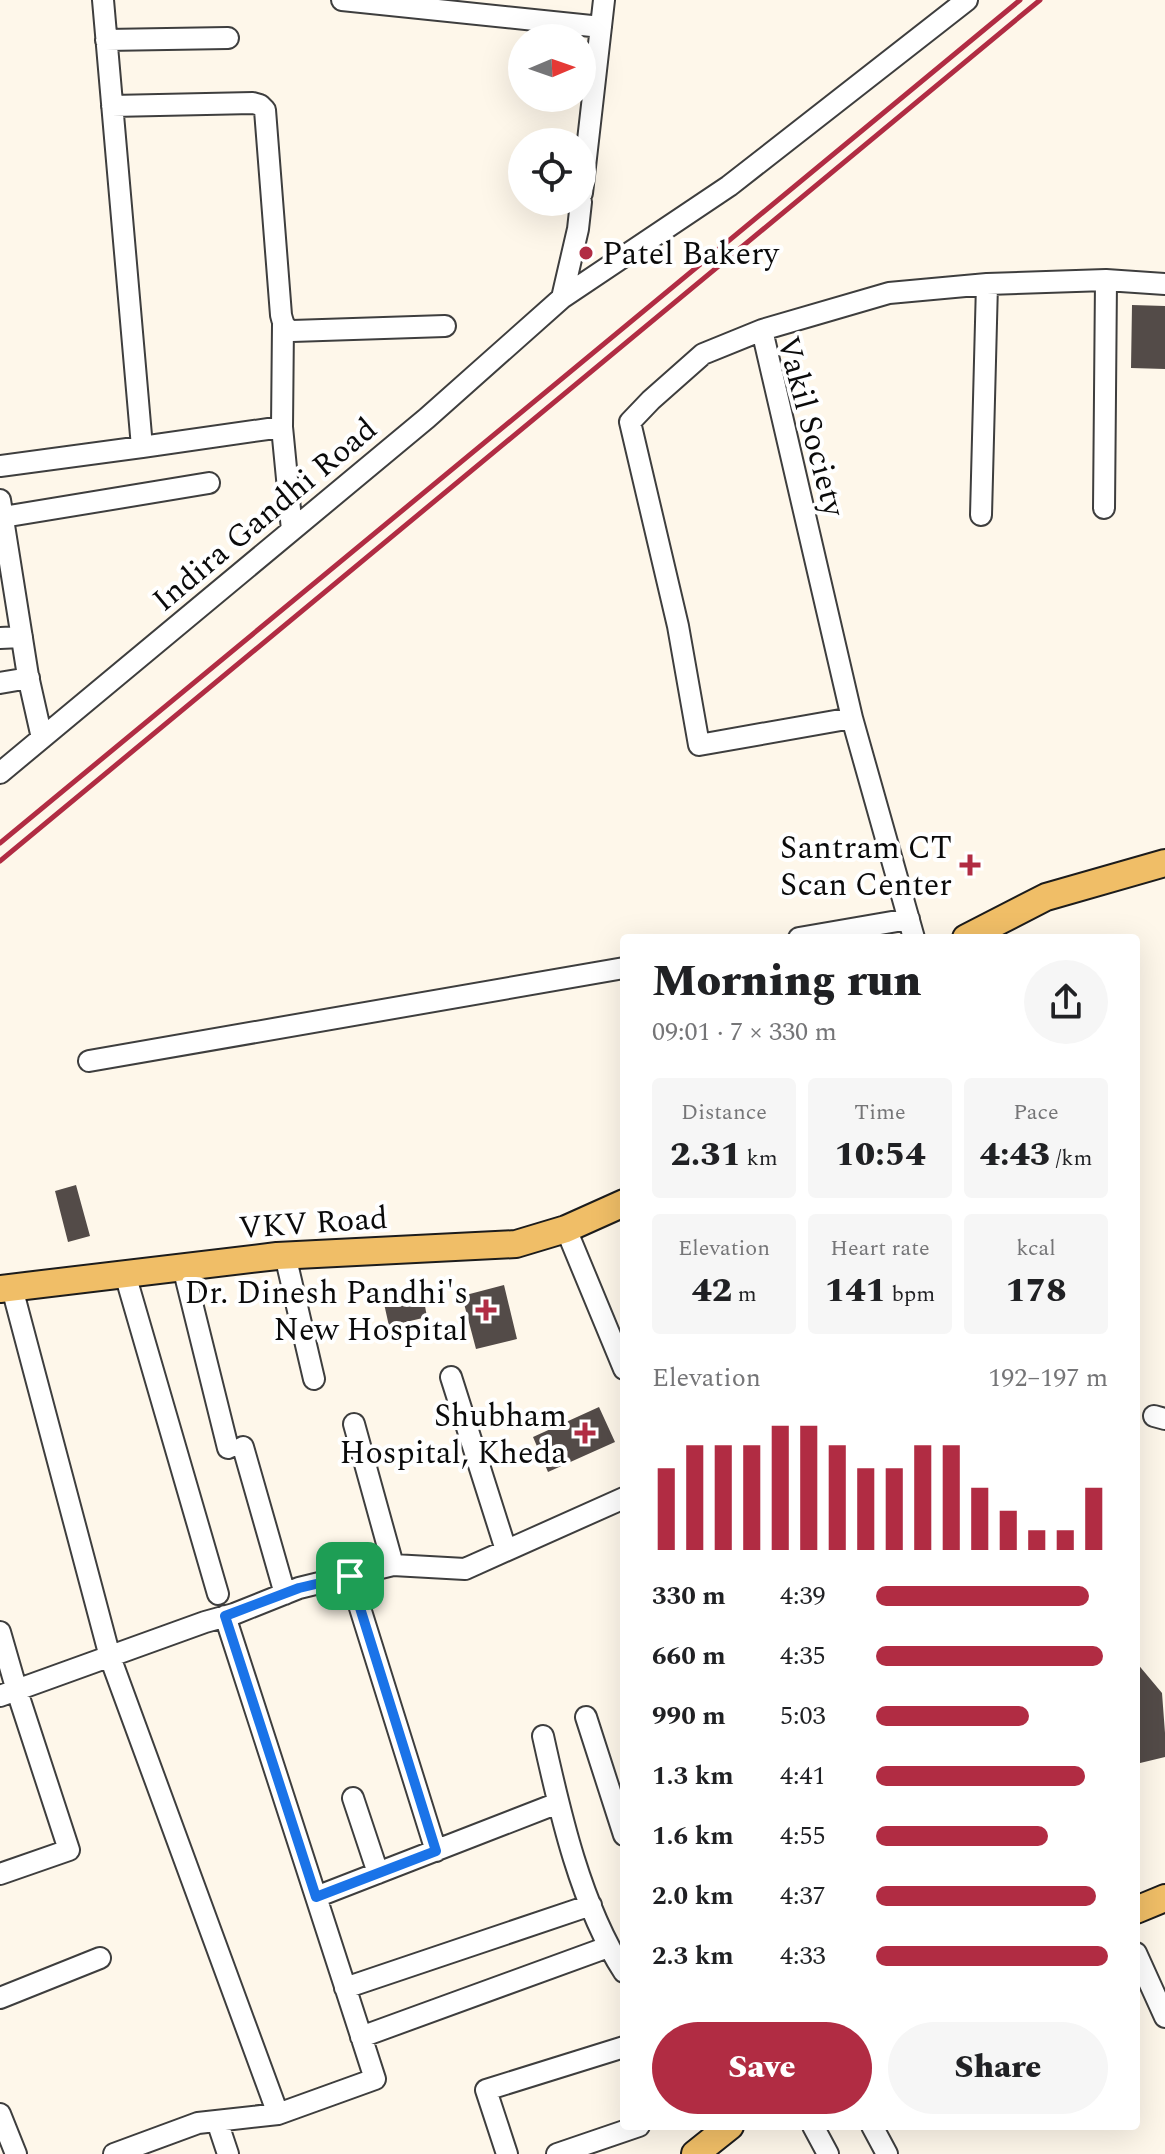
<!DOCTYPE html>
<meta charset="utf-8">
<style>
body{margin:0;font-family:Spectral,serif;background:#f6f6f6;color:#202124;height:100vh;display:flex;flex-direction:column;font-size:30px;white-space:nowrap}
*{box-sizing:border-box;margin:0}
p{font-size:26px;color:#757577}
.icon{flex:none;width:44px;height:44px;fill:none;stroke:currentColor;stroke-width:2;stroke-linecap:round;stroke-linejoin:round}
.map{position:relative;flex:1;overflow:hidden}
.panel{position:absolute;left:620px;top:934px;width:520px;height:1196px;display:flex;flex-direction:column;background:#fff;border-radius:8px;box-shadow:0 8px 32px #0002}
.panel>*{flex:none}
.needle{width:52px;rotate:88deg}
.buttons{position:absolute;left:508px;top:24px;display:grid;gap:16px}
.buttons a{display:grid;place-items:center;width:88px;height:88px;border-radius:50%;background:#fff;box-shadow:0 8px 32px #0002;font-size:40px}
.pin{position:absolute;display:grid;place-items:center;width:68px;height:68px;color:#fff;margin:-34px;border-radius:16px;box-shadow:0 4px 12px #0006}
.round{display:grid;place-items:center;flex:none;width:84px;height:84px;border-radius:42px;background:#f6f6f6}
.overview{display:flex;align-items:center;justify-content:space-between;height:136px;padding:0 32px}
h1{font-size:44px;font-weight:800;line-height:60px}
.stats{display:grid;grid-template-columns:repeat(3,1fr);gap:12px;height:136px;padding:8px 32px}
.stats div{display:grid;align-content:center;border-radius:8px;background:#f6f6f6;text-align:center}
.stats b{font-size:34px;font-weight:800}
.stats small{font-size:22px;font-weight:400}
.stats p{font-size:22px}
.chart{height:224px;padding:16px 32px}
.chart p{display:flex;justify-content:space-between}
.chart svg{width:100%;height:144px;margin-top:8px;stroke:#b12c43;stroke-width:6}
.cta{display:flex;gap:16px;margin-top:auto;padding:16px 32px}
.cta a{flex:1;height:92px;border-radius:48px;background:#b12c43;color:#fff;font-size:32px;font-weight:800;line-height:92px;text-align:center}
.cta a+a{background:#f6f6f6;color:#202124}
ul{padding:0 32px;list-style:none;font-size:26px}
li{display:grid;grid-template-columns:128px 96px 1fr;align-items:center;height:60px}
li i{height:20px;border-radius:10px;background:#b12c43}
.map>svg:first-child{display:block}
.building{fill:#534b48}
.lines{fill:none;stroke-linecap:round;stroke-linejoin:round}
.minor-casing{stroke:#3e3e3e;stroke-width:24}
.major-casing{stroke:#1c1c1c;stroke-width:30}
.minor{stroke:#fff;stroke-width:20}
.major{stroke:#f0be67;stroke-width:26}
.rail{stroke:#b12c43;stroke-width:5}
.route-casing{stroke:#fff;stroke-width:16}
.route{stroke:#1a73e8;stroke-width:10}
.poi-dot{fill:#b12c43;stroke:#fff;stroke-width:3}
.labels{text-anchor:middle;stroke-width:8;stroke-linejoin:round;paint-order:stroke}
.poi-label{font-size:32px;fill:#0b0b0b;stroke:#fff;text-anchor:end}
.street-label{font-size:32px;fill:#0b0b0b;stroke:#fff}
</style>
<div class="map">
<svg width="1165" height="2154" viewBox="0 0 1165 2154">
<rect width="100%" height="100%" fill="#fef7ea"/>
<!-- building -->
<path class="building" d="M 1132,305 L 1165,306 L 1165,369 L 1131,368 Z
M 76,1185 L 90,1236 L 68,1242 L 55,1191 Z
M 504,1285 L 517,1339 L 476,1349 L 462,1296 Z
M 422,1290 L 427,1317 L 389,1326 L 383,1299 Z
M 599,1407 L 615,1442 L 548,1472 L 533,1437 Z
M 1136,1662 L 1162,1693 L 1165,1733 L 1165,1757 L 1136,1764 Z"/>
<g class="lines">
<defs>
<path id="minor" d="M 103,0 L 142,447 L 282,427 L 292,530
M 342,0 L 601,27
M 106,40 L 228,38
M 112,106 L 253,103 L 260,105 L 265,110 L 281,315 C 283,323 284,328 292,331 L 445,326
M 582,193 L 604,0
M 1106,280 L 1165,284
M 562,298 L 578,229 L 581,202
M 762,330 L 852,718 L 699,745 L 678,626 L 630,422 L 651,400 L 703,354 Z
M 762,330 L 889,293 L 987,284 L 1106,280 L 1104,508
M 282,427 L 283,324
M 0,466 L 142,447
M 0,500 L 28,676 L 42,738
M 981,515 L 987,284
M 3,517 L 209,483
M 0,638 L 22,637
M 0,683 L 29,678
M 852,718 L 914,938
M 0,773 L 427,418 L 562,298 L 729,186 L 967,0
M 799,938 L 909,919
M 89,1061 L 624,968
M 566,1229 L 624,1369
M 285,1255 L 314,1379
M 183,1267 L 228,1448
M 125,1274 L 218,1594
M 12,1288 L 110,1657 L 278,2114
M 451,1377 L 506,1550
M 1154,1416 L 1165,1419
M 354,1424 L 393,1565
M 243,1447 L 285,1594
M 350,1576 L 436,1851
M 0,1632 L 17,1691 L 69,1850 L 0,1874
M 0,1696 L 205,1622 L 234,1614 L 299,1588 L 393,1565 L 465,1569 L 624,1498
M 586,1717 L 624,1835
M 543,1736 C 560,1813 581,1906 624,1972
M 353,1798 L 378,1873
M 316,1897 L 558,1803
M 1136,1953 L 1165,2017
M 345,1988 L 591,1905
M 0,1998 L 100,1958
M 361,2037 L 608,1947
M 0,2114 L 16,2154
M 217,2121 L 228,2154
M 813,2126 L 828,2154
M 872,2126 L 887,2154
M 114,2154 L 198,2123 L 278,2114 L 375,2079 L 225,1616
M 507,2154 L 486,2090 L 624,2047
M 557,2154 L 639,2126"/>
<path id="major" d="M 966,938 L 1046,897 L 1165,863
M 0,1289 L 277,1256 L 516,1244 L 566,1229 L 624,1203
M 1136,1910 L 1165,1898
M 695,2154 L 730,2126"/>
</defs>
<!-- minor casing -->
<use href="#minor" class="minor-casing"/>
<!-- major casing -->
<use href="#major" class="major-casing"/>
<!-- minor -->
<use href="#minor" class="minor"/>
<!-- major -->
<use href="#major" class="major"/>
<!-- rail -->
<path class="rail" d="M 0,843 L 1020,0
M 0,861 L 1040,0"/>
</g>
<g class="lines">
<defs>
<path id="route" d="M 350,1576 L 436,1851 L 316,1897 L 225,1616 L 299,1588 Z"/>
</defs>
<!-- route casing -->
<use href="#route" class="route-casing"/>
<!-- route -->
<use href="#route" class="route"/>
</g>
<!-- markers -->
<g class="poi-dot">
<circle cx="586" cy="253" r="8"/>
<path d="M966 853h8v8h8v8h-8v8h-8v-8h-8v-8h8z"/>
<path d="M482 1298h8v8h8v8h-8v8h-8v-8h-8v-8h8z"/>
<path d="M581 1421h8v8h8v8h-8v8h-8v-8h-8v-8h8z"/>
</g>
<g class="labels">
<!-- poi labels -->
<g class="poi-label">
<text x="602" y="264" text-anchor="start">Patel Bakery</text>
<text x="952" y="858">Santram CT<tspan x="952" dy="37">Scan Center</tspan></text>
<text x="468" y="1303">Dr. Dinesh Pandhi's<tspan x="468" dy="37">New Hospital</tspan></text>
<text x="567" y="1426">Shubham<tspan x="567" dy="37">Hospital, Kheda</tspan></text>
</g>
<!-- street labels -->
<g class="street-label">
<text transform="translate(812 426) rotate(75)" y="11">Vakil Society</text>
<text transform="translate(264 514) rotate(-40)" y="11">Indira Gandhi Road</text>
<text transform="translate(313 1222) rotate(-4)" y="11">VKV Road</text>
</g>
</g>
</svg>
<div class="buttons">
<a><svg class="needle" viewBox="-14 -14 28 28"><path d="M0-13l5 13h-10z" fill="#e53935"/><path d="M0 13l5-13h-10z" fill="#757577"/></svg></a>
<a><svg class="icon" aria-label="locate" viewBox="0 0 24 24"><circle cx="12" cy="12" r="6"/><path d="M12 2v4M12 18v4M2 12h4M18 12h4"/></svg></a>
</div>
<div class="pin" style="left:350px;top:1576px;background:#1e9e55"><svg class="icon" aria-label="arrive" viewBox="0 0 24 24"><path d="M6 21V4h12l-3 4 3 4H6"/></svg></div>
<section class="panel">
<div class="overview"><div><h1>Morning run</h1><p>09:01 · 7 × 330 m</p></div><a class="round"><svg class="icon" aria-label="share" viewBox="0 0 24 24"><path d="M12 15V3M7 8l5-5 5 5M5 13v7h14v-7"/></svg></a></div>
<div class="stats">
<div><p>Distance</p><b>2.31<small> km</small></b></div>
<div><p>Time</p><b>10:54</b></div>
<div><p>Pace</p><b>4:43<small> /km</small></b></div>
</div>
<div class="stats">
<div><p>Elevation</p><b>42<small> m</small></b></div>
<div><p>Heart rate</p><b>141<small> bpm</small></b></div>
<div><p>kcal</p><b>178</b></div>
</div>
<div class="chart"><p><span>Elevation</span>192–197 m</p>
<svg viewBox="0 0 160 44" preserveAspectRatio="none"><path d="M5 44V19M15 44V12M25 44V12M35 44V12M45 44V6M55 44V6M65 44V12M75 44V19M85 44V19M95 44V12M105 44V12M115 44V25M125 44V32M135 44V38M145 44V38M155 44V25"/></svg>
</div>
<ul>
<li><b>330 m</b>4:39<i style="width:92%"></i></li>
<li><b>660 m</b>4:35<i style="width:98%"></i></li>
<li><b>990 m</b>5:03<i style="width:66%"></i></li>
<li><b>1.3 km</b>4:41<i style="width:90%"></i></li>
<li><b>1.6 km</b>4:55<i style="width:74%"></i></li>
<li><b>2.0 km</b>4:37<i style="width:95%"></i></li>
<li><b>2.3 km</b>4:33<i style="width:100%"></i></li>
</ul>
<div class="cta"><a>Save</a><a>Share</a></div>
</section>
</div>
